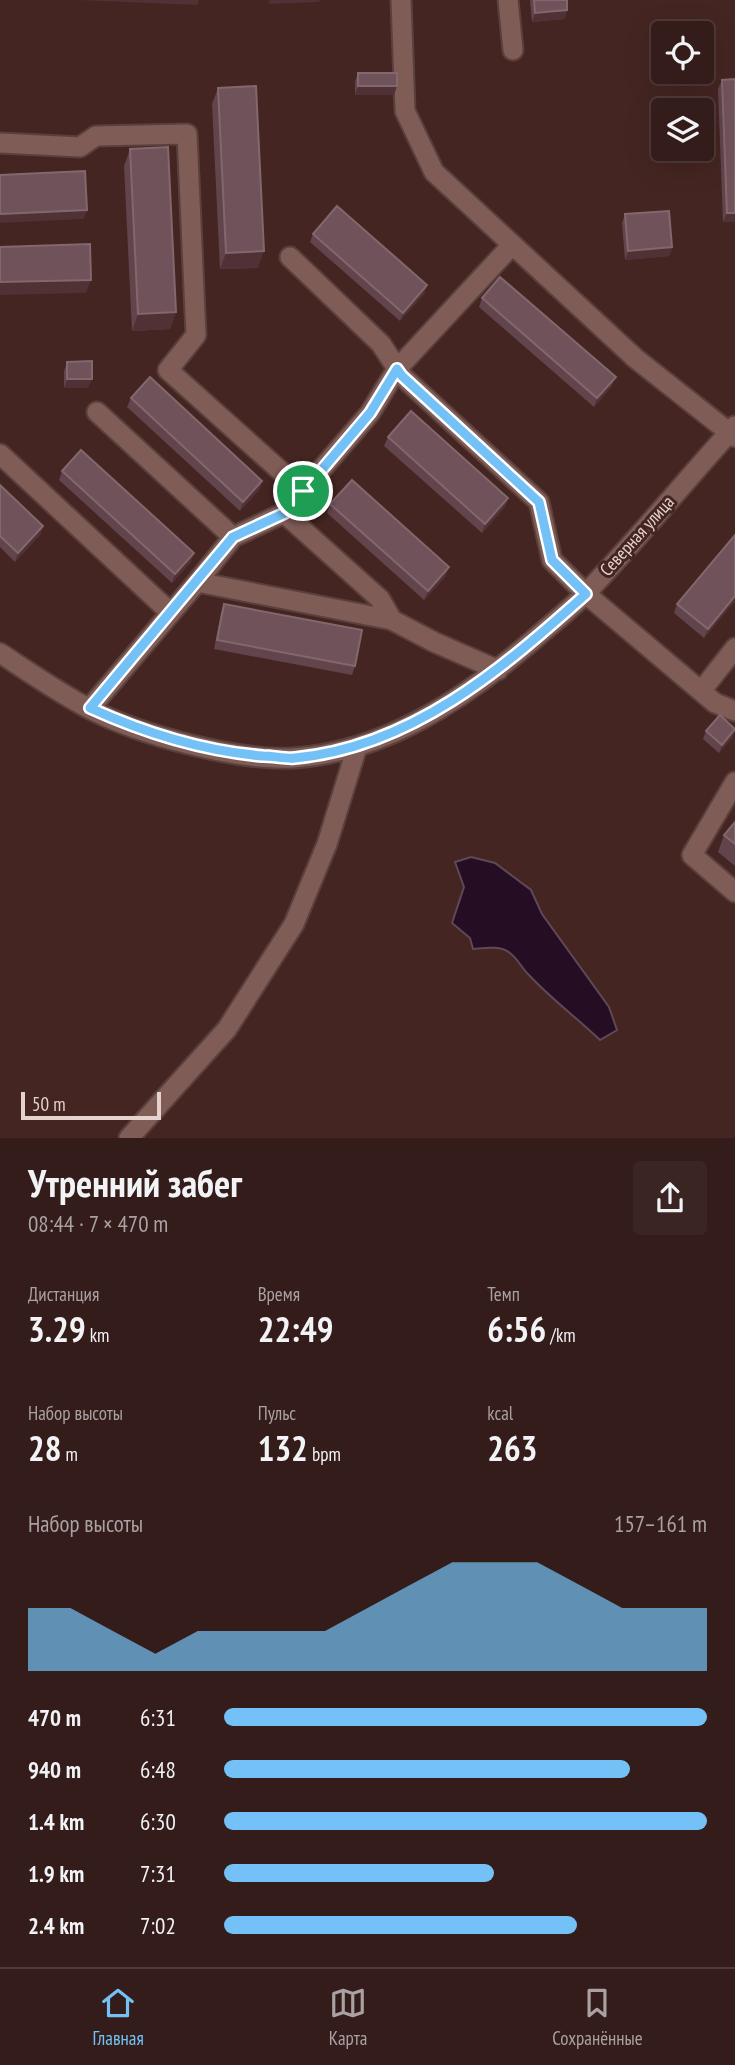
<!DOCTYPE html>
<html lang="ru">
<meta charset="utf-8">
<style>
body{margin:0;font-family:"PT Sans Narrow",sans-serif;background:#3b2522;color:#f1f3f6;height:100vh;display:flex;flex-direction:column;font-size:26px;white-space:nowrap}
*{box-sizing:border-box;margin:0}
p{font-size:23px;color:#a9a1a2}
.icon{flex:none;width:38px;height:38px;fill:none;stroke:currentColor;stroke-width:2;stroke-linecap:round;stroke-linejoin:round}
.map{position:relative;height:1138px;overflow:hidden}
.panel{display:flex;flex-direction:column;background:#331c19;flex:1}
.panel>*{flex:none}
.tools{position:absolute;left:651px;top:21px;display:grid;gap:14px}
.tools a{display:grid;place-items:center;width:63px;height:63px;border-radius:7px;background:#331c19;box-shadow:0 7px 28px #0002,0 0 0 2px #4e3a38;font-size:35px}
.scale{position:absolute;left:21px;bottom:18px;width:140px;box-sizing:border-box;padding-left:7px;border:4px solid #e5d1cd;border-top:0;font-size:19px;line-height:24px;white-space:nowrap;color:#e5d1cd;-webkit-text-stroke:5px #442521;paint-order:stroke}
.pin{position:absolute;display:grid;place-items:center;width:60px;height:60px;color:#fff;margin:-30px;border:4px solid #fff;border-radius:50%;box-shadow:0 2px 7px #0007}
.round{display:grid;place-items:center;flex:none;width:74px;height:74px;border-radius:7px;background:#3b2522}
.head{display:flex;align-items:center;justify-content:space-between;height:119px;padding:0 28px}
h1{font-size:38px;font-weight:600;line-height:52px}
.stats{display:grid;grid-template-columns:repeat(3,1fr);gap:10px;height:119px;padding:7px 28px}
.stats div{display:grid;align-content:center}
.stats b{font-size:35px;font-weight:600}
.stats small{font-size:19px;font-weight:400}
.stats p{font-size:19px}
.chart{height:196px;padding:14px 28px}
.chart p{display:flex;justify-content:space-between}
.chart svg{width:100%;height:126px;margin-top:7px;fill:#73c1f6;opacity:.7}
ul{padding:0 28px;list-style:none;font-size:23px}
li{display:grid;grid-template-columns:112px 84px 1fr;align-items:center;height:52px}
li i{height:18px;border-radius:9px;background:#73c1f6}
.tab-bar{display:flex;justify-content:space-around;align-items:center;height:98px;border-top:2px solid #4e3a38;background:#331c19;font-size:19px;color:#a9a1a2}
.tab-bar a{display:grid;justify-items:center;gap:4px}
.tab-bar .selected{color:#73c1f6}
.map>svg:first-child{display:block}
.water{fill:#250e24;stroke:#5f4857;stroke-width:2}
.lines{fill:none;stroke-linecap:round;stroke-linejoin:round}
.minor-casing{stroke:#5a403d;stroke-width:23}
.minor{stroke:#805c57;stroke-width:19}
.wall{fill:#62444d}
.shaded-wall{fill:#503135}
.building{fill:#70535a;stroke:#82676c;stroke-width:2}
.route-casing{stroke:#fff;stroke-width:14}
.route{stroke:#73c1f6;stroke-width:9}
.labels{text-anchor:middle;stroke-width:6;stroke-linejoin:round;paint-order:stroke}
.street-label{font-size:18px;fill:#e5d1cd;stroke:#442521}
</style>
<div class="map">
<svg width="735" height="1138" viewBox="0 0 735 1138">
<rect width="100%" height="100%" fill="#442521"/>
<!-- water -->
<path class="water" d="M 471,857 L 495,863 L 531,890 L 542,914 L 609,1007 L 617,1030 L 600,1040 C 576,1017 550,998 528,974 C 522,968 517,958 510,953 C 500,945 485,948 473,949 L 470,938 L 452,923 L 464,887 L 455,862 Z"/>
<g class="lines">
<defs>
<path id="minor" d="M 401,0 L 405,111 L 434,172 L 635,358 L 735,437
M 508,0 L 513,50
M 0,143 L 80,147 L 96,136 L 187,134 L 196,335 L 168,370 L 303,491
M 290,257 L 381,344 L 402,376 L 539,502 L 552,560 L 586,594 L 715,703 L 735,711
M 97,412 L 233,537 L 197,582
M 0,454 L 171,613
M 233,537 L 284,513
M 392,620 L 380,599 L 284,513 L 370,413 L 397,369 L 512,245
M 0,653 C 29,672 59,693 90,709 C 140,735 237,761 294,758 C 385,752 464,699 532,641 C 550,625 570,610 587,592 C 638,539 685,481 735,426
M 702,690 L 735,648
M 90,708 L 197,582 L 392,620 L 434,642 L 498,670
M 735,782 L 692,855 L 735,892
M 129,1138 L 227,1029 L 294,924 L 327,844 L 357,747"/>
</defs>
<!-- minor casing -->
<use href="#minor" class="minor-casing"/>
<!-- minor -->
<use href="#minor" class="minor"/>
</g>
<!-- wall -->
<path class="wall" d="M 530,0 L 567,0 L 567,10 L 564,19 L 532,22 Z
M 358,73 L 394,95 L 355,95 L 355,81 Z
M 735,79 L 735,222 L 723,222 L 718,89 L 722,80 Z
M 218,88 L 258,268 L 220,269 L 212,104 Z
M 130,149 L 176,312 L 170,329 L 132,331 L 124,166 Z
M 625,214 L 672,247 L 669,256 L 625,260 L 622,223 Z
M 313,234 L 427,285 L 424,294 L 400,321 L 310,242 Z
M 482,298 L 612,386 L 594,407 L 479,307 Z
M 67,362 L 88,388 L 64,388 L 64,371 Z
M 131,398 L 262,481 L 259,490 L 240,511 L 127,407 Z
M 388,437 L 508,498 L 505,507 L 482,533 L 384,446 Z
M 62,471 L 191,562 L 172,583 L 59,480 Z
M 0,485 L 43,526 L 40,535 L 15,562 L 0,547 Z
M 330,504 L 446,576 L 424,600 L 327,513 Z
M 735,601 L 704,638 L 674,613 L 677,604 Z
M 224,604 L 355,666 L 352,675 L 214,649 L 221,613 Z
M 706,731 L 735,731 L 732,738 L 719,753 L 703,739 Z
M 735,822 L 735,866 L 718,852 L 724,835 Z"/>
<!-- shaded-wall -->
<path class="shaded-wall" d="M 77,0 L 199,0 L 197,5 Z
M 270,0 L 320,0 L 319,2 L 268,4 Z
M 567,10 L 564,19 L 532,22 L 535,13 Z
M 358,86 L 397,86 L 394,95 L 355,95 Z
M 87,210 L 84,219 L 0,223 L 0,214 Z
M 727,213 L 735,213 L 735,222 L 723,222 Z
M 672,247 L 669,256 L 625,260 L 628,251 Z
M 264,251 L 258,268 L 220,269 L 226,253 Z
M 91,280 L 86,293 L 0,295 L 0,282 Z
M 427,285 L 424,294 L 400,321 L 403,313 Z
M 176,312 L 170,329 L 132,331 L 138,314 Z
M 616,377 L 612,386 L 594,407 L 597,398 Z
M 67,379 L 92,379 L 88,388 L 64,388 Z
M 262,481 L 259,490 L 240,511 L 243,502 Z
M 508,498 L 505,507 L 482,533 L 485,524 Z
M 43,526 L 40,535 L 15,562 L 18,553 Z
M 194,553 L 191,562 L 172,583 L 175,574 Z
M 449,567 L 446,576 L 424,600 L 428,591 Z
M 735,596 L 735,601 L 704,638 L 708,629 Z
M 735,730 L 732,738 L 719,753 L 722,745 Z"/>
<!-- building -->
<path class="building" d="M 534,0 L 567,0 L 567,10 L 535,13 Z
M 358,73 L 397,73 L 397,86 L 358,86 Z
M 735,79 L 735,213 L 727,213 L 722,80 Z
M 256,86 L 264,251 L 226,253 L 218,88 Z
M 168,147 L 176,312 L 138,314 L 130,149 Z
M 85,171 L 87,210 L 0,214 L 0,175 Z
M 337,206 L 427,285 L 403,313 L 313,234 Z
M 669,211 L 672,247 L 628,251 L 625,214 Z
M 90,244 L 91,280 L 0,282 L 0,247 Z
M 500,277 L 616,377 L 597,398 L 482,298 Z
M 92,361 L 92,379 L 67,379 L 67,362 Z
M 150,377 L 262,481 L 243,502 L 131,398 Z
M 411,411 L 508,498 L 485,524 L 388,437 Z
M 81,450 L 194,553 L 175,574 L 62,471 Z
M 352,480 L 449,567 L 428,591 L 330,504 Z
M 0,485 L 43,526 L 18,553 L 0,536 Z
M 735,535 L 735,596 L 708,629 L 677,604 Z
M 224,604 L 362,630 L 355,666 L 217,640 Z
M 720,715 L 735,729 L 722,745 L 706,731 Z
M 735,822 L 735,844 L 724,835 Z"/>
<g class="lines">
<defs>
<path id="route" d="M 397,369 L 402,376 L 539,502 L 552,560 L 586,594 C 502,669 412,747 295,758 C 285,759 274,756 263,756 C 203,751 145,733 90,708 L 233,537 L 285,513 L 370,413 Z"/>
</defs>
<!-- route casing -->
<use href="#route" class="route-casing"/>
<!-- route -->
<use href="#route" class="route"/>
</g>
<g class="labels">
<!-- street labels -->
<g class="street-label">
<text transform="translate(637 536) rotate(-48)" y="6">Северная улица</text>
</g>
</g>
</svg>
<div class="tools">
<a><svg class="icon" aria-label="locate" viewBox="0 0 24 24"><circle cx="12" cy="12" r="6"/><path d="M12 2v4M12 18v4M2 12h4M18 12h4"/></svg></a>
<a><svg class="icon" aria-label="layers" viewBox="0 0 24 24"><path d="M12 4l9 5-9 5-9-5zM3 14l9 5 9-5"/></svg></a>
</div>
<div class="scale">50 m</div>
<div class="pin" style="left:303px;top:491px;background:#1e9e55"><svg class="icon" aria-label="arrive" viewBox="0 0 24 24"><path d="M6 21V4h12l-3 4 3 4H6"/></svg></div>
</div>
<section class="panel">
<div class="head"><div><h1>Утренний забег</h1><p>08:44 · 7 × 470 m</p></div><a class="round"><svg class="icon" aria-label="share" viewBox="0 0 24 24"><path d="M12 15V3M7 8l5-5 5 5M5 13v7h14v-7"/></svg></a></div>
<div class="stats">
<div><p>Дистанция</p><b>3.29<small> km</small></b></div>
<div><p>Время</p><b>22:49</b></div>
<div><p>Темп</p><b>6:56<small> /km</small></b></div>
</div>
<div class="stats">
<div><p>Набор высоты</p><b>28<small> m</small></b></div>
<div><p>Пульс</p><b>132<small> bpm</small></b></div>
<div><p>kcal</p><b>263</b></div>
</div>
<div class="chart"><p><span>Набор высоты</span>157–161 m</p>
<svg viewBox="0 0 160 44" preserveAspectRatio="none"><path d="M0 44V22L10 22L20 30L30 38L40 30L50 30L60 30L70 30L80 22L90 14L100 6L110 6L120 6L130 14L140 22L150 22L160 22V44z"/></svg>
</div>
<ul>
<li><b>470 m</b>6:31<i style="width:100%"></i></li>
<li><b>940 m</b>6:48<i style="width:84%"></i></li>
<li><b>1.4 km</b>6:30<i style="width:100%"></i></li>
<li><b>1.9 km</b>7:31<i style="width:56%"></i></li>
<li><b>2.4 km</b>7:02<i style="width:73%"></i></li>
</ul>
</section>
<nav class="tab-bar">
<a class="selected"><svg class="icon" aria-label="home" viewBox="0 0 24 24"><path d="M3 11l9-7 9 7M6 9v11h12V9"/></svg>Главная</a>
<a><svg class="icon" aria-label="map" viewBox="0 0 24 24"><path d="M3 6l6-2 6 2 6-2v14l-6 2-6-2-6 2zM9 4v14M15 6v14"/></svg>Карта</a>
<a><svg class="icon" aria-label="saved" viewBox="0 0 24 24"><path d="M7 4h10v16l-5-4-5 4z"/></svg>Сохранённые</a>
</nav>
